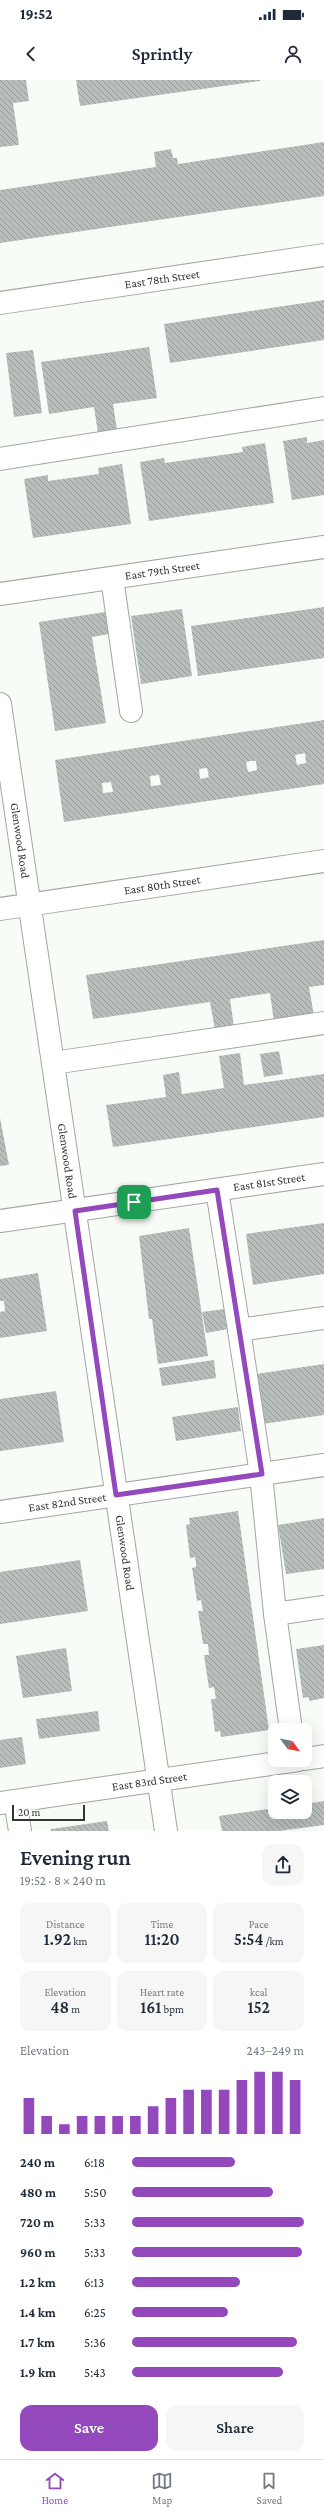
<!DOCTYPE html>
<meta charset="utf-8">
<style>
body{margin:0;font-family:"Crimson Pro",serif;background:#f6f6f7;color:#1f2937;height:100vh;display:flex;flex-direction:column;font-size:15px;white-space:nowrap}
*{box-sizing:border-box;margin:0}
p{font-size:13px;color:#747a83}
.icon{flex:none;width:22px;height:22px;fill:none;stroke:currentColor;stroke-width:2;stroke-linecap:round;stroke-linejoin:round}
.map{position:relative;height:1751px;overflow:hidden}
.details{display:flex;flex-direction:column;background:#fff;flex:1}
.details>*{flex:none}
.needle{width:26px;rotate:122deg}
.tools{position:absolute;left:268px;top:1643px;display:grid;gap:8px}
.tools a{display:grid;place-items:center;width:44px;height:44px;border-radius:8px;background:#fff;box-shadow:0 4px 16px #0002;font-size:20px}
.scale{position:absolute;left:12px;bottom:10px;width:73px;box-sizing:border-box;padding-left:4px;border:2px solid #333533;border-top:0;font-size:11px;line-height:14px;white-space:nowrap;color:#333533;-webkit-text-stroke:3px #f8fcf7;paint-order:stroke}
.pin{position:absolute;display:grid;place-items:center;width:34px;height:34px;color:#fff;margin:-17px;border-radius:8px;box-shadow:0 2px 6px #0006}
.round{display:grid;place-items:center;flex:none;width:42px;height:42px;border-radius:12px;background:#f6f6f7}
.summary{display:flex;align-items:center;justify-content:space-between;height:68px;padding:0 20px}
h1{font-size:22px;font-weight:600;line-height:30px}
.figures{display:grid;grid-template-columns:repeat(3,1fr);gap:6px;height:68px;padding:4px 20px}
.figures div{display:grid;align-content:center;border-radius:10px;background:#f6f6f7;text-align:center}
.figures b{font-size:17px;font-weight:600}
.figures small{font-size:11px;font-weight:400}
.figures p{font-size:11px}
.chart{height:112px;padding:8px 20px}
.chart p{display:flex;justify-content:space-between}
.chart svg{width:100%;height:72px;margin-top:4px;stroke:#9349bc;stroke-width:6}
.primary-button{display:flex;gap:8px;margin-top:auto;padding:8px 20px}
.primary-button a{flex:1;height:46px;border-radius:12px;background:#9349bc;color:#fff;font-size:16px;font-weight:600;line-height:46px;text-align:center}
.primary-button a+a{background:#f6f6f7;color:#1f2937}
ul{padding:0 20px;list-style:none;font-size:13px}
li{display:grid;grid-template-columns:64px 48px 1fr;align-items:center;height:30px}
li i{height:10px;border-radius:5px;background:#9349bc}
.status{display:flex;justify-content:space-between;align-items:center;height:28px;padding:0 20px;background:#fff;direction:ltr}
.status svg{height:11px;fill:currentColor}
header{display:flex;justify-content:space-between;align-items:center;height:52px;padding:0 20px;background:#fff;font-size:18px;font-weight:600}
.tab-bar{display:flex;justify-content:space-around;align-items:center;height:56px;border-top:1px solid #e0e1e3;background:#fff;font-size:11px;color:#747a83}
.tab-bar a{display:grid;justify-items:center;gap:2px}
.tab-bar .on{color:#9349bc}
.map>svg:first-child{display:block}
.building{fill:url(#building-back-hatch);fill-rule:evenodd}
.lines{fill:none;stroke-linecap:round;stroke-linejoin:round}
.minor-casing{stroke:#a2a6a2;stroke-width:24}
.minor{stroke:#fff;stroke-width:22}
.route-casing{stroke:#fff;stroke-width:8}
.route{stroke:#9349bc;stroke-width:5}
.labels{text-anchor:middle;stroke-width:3;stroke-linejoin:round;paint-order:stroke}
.street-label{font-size:12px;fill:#333533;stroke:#f8fcf7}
</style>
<div class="status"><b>19:52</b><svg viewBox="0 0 49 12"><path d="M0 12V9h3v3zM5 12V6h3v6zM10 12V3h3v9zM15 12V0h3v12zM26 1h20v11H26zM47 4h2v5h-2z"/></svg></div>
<header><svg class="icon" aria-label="back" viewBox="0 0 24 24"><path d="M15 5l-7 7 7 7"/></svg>Sprintly<svg class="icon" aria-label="person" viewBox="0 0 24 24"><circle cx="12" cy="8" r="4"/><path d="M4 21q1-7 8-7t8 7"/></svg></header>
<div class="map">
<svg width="324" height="1751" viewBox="0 0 324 1751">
<defs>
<pattern id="building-back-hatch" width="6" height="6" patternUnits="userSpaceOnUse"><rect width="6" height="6" fill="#b7bebc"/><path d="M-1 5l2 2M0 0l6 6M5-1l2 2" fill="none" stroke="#959b99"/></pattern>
</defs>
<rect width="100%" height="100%" fill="#f8fcf7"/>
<!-- building -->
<path class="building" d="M 0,0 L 26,0 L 29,21 L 13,23 L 19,65 L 0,67 Z
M 76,0 L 260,0 L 260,1 L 80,26 Z
M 324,62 L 324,116 L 0,163 L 0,110 L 156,87 L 154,72 L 171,69 L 173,78 L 177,78 L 178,84 Z
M 324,220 L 324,260 L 170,283 L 164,244 Z
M 149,267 L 157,318 L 113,324 L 117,350 L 98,353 L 94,327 L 49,334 L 41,282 Z
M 33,270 L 42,333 L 14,337 L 6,273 Z
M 307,357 L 307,363 L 324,360 L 324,415 L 292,420 L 283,361 Z
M 265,363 L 274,423 L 149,441 L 140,382 L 164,378 L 165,383 L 243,372 L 242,367 Z
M 122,384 L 131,444 L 33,458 L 24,399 L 48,395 L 48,401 L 99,394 L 98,388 Z
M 324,527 L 324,578 L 198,596 L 191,546 Z
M 182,529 L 192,596 L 141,604 L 131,536 Z
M 112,531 L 115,553 L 92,557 L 106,643 L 55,651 L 39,542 Z
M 324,640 L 324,704 L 64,742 L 55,680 ZM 305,673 L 306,683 L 297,685 L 295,675 ZM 251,681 L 256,681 L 257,690 L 248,692 L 246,682 ZM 207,688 L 209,697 L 200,699 L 199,689 ZM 159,695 L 161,705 L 151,706 L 150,696 ZM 111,702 L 113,712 L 103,713 L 102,703 Z
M 324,860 L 324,905 L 309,907 L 314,936 L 274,942 L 270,913 L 230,919 L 234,947 L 215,950 L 210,922 L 93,939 L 86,895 Z
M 279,971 L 283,994 L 264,997 L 260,974 Z
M 240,973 L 244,1005 L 324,994 L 324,1037 L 113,1067 L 106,1025 L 166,1017 L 163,995 L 179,992 L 182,1014 L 224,1008 L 219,976 Z
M 0,1038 L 9,1085 L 0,1086 Z
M 324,1143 L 324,1194 L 253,1205 L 246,1154 Z
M 189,1148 L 208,1276 L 158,1284 L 152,1239 L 149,1239 L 139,1156 Z
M 38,1193 L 47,1251 L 0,1258 L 0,1232 L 5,1231 L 4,1221 L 0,1221 L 0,1199 Z
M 225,1229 L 228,1249 L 206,1253 L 202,1232 Z
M 214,1280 L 216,1298 L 162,1306 L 159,1288 Z
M 324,1284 L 324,1335 L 263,1344 L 256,1294 Z
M 56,1311 L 64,1362 L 0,1371 L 0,1319 Z
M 238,1327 L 241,1351 L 176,1361 L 172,1337 Z
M 238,1431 L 269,1650 L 221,1657 L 220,1651 L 215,1652 L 211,1619 L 216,1619 L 214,1607 L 209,1608 L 204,1575 L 209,1575 L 208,1564 L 203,1564 L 198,1531 L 203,1531 L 201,1520 L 197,1521 L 192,1488 L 196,1487 L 196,1483 L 195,1477 L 190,1478 L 186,1445 L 190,1444 L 189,1438 Z
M 324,1438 L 324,1489 L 286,1494 L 278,1445 Z
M 80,1480 L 88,1531 L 0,1544 L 0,1492 Z
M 324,1565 L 324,1618 L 309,1621 L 309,1617 L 303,1618 L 296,1569 Z
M 66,1568 L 72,1611 L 23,1618 L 16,1576 Z
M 98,1631 L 100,1651 L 39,1659 L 36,1639 Z
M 22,1657 L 26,1684 L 0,1688 L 0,1660 Z
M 324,1721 L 324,1745 L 279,1751 L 222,1751 L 219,1736 L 275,1728 L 275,1732 L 305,1732 L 305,1724 Z
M 107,1741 L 109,1751 L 51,1751 L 51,1749 Z"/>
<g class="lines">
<defs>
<g id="minor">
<path id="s1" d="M 0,223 L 324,175"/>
<path d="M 0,379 L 324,328"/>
<path d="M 112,498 L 131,631"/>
<path id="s2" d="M 0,514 L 324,467"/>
<path id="s3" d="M 0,624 L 166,1751"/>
<path id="s4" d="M 0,829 L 324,781"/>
<path d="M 53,983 L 324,943"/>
<path d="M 217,1110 L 239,1250 L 324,1238"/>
<path id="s5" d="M 0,1141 L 324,1094"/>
<path d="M 239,1250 L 261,1394 L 275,1534 L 291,1650"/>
<path id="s6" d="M 0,1432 L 324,1385"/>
<path d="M 275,1534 L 324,1527"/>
<path d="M 305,1679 L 324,1676"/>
<path d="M 15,1721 L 20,1751"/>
<path id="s7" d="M 0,1723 L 298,1680"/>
</g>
</defs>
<!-- minor casing -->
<use href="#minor" class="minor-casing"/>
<!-- minor -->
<use href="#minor" class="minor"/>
</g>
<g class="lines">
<defs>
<path id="route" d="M 217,1110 L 262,1394 L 116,1415 L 75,1131 Z"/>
</defs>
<!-- route casing -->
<use href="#route" class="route-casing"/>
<!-- route -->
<use href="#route" class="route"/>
</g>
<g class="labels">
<!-- street labels -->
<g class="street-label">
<text dy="4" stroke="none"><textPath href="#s1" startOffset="164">East 78th Street</textPath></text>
<text dy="4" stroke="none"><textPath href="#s2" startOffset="164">East 79th Street</textPath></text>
<text dy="4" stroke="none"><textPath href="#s3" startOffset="138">Glenwood Road</textPath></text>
<text dy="4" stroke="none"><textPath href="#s4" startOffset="164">East 80th Street</textPath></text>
<text dy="4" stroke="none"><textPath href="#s3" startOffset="462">Glenwood Road</textPath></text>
<text dy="4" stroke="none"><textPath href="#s5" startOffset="272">East 81st Street</textPath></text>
<text dy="4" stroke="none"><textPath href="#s6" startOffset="68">East 82nd Street</textPath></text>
<text dy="4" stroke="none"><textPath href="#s3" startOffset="858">Glenwood Road</textPath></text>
<text dy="4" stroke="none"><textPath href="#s7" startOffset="151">East 83rd Street</textPath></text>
</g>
</g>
</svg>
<div class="tools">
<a><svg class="needle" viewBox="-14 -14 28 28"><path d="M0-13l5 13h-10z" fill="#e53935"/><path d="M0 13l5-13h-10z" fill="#747a83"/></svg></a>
<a><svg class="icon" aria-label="layers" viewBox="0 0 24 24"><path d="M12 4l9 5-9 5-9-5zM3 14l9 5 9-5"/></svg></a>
</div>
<div class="scale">20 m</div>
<div class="pin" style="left:134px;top:1122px;background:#1e9e55"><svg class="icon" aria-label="arrive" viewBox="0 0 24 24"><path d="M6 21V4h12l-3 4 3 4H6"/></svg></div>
</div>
<section class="details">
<div class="summary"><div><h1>Evening run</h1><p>19:52 · 8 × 240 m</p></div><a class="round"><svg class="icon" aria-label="share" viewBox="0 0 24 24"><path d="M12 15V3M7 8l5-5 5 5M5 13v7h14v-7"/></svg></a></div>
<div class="figures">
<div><p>Distance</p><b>1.92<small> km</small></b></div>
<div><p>Time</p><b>11:20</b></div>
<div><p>Pace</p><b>5:54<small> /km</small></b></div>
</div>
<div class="figures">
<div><p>Elevation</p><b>48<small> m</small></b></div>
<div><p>Heart rate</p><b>161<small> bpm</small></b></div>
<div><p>kcal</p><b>152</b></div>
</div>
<div class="chart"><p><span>Elevation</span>243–249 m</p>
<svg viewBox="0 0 160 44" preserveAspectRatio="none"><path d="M5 44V22M15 44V33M25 44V38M35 44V33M45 44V33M55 44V33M65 44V33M75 44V27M85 44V22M95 44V17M105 44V17M115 44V17M125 44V11M135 44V6M145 44V6M155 44V11"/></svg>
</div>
<ul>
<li><b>240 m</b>6:18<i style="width:60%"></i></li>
<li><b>480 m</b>5:50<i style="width:82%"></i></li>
<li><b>720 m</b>5:33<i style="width:100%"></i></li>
<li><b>960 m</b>5:33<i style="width:99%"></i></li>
<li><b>1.2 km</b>6:13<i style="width:63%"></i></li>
<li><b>1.4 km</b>6:25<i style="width:56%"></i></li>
<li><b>1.7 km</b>5:36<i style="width:96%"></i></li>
<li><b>1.9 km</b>5:43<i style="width:88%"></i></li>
</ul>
<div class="primary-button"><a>Save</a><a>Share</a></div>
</section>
<nav class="tab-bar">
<a class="on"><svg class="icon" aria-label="home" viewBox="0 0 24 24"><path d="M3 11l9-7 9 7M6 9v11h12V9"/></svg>Home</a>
<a><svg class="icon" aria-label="map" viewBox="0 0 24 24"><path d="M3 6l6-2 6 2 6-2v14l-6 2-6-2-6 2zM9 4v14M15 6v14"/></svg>Map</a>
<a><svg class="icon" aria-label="saved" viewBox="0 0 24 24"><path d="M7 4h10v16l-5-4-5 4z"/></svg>Saved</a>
</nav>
